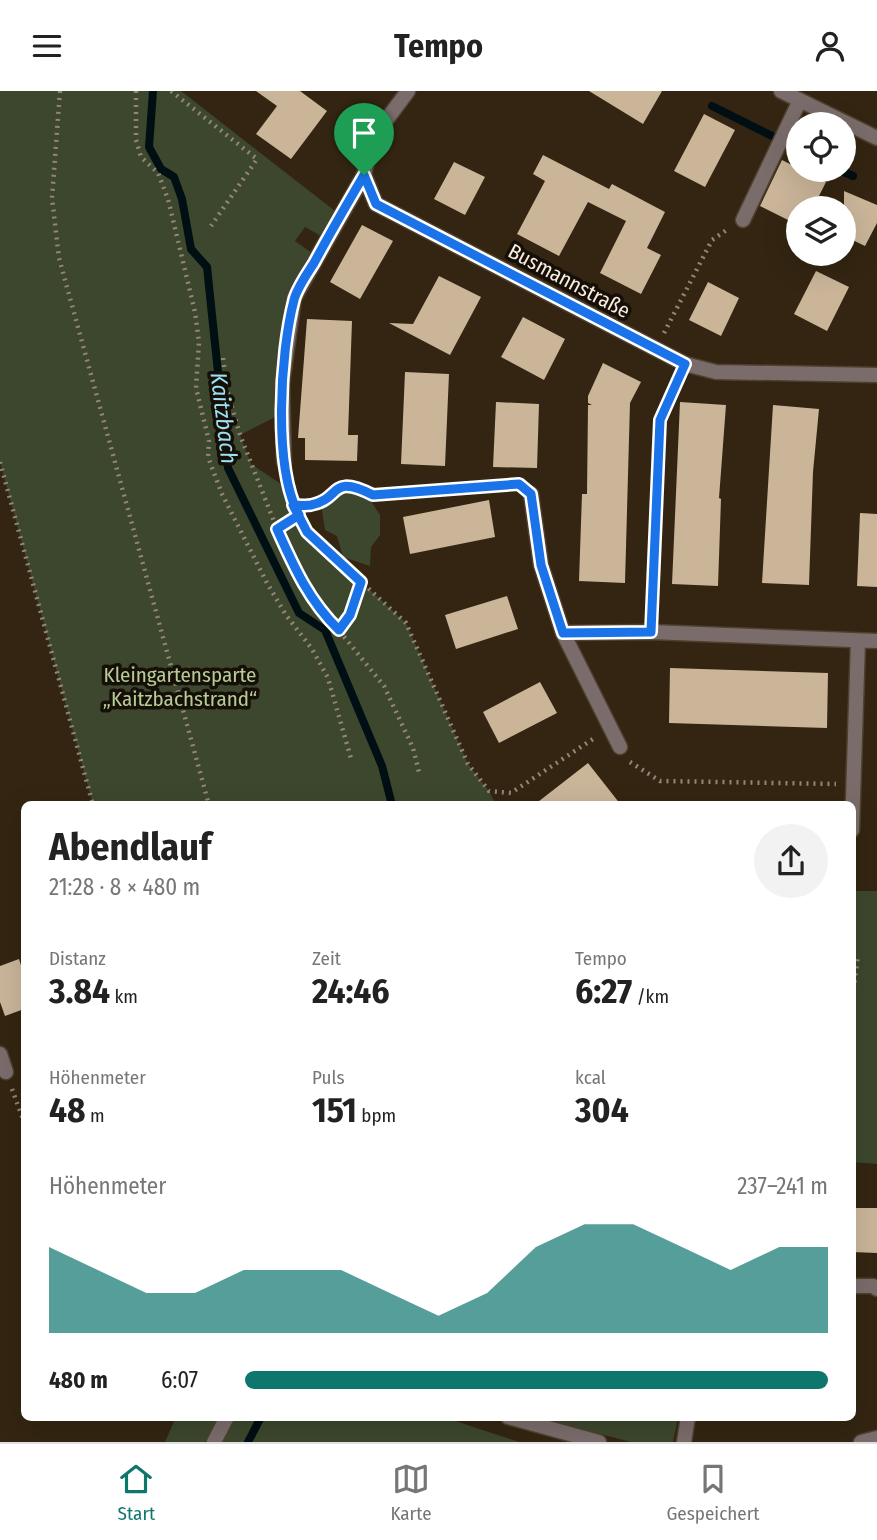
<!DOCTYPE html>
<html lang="de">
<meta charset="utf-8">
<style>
body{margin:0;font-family:"Fira Sans Condensed",sans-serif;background:#f2f2f2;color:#222;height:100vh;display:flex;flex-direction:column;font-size:26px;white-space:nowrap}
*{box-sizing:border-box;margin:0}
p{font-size:23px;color:#767676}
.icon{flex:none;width:38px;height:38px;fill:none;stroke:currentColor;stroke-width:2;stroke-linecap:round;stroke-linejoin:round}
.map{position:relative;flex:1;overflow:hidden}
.side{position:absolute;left:21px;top:710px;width:835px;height:620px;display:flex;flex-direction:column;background:#fff;border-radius:10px;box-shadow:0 7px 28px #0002}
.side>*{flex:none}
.buttons{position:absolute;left:786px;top:21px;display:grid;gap:14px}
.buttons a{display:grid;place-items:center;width:70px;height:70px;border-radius:50%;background:#fff;box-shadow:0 7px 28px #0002;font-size:35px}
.pin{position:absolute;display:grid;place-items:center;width:60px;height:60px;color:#fff;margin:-72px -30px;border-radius:50% 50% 50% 0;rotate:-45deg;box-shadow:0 0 7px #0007}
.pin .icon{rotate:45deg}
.round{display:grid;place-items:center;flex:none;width:74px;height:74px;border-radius:37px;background:#f2f2f2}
.headline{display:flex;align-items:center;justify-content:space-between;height:119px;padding:0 28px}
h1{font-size:38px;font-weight:700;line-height:52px}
.figures{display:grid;grid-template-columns:repeat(3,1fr);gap:10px;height:119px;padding:7px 28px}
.figures div{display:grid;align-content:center}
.figures b{font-size:35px;font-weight:700}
.figures small{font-size:19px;font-weight:400}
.figures p{font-size:19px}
.chart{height:196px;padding:14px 28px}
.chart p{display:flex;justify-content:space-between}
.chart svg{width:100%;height:126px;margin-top:7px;fill:#0f766e;opacity:.7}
ul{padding:0 28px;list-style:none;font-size:23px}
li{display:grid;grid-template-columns:112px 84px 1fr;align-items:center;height:52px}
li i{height:18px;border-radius:9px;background:#0f766e}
header{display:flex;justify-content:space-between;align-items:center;height:91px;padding:0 28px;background:#fff;font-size:32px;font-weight:700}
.menu{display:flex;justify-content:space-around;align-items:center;height:98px;border-top:2px solid #e0e0e0;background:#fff;font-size:19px;color:#767676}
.menu a{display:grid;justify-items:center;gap:4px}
.menu .on{color:#0f766e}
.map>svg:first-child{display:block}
.green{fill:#3c472d}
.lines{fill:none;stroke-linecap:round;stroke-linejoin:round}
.stream{stroke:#000f14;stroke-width:8}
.building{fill:#cab599}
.service-casing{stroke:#4e412e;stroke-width:17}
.minor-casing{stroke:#4e412e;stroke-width:17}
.path{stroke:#938676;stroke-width:4.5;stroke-dasharray:2 5;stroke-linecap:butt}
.service{stroke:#7a6c6b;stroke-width:14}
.minor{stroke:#7a6c6b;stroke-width:14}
.route-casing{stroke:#fff;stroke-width:14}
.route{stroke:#1a73e8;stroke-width:9}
.labels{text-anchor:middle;stroke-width:7;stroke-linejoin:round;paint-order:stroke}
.street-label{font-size:21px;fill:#f7ede1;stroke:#160f07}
.park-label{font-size:21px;fill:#b6cc97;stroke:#160f07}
.water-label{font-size:23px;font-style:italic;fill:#9ae1f3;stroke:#160f07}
</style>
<header><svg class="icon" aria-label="menu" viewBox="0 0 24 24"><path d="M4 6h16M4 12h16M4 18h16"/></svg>Tempo<svg class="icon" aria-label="person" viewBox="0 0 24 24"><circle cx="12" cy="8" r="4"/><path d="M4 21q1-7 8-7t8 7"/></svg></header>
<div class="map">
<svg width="877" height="1351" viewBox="0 0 877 1351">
<rect width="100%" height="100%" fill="#332511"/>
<!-- green -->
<path class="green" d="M 0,0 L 181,0 L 335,120 L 321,145 L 305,136 L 295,150 L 312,162 L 289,204 L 283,322 L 240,344 L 251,373 L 287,397 L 307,441 L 406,532 L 468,673 L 489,700 L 496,714 L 93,714 L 0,371 Z
M 343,397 L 365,401 L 380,424 L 380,444 L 371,456 L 370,475 L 343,466 L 337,445 L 325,439 L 321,413 L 333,401 Z
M 852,800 L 877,800 L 877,1073 L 852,1071 Z
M 176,1326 L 446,1327 L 519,1351 L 165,1351 Z
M 539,1327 L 678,1326 L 678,1327 L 673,1351 L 631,1351 Z"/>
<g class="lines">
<!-- stream -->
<path class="stream" d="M 153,0 L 149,56 L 161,78 L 174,86 L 182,108 L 191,158 L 207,176 L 228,377 L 299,522 L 325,539 L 382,675 L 392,714
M 712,15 L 798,58
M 839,79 L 853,85
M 248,1351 L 261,1326"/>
</g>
<!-- building -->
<path class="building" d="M 256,0 L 300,0 L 327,20 L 291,68 L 256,43 L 277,15 Z
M 589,0 L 662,0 L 643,33 Z
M 704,23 L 735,39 L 705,96 L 674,80 Z
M 543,64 L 609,98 L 612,93 L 665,121 L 647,157 L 661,164 L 641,203 L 600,182 L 626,130 L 588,111 L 559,165 L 517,143 L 545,90 L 533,83 Z
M 782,69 L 826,91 L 813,117 L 798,117 L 798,134 L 760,115 Z
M 454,71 L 485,86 L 465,124 L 434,108 Z
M 844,100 L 877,114 L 877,132 L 865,155 L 844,145 Z
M 362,134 L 393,150 L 360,208 L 330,191 Z
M 816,180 L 849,196 L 827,240 L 794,223 Z
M 439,185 L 481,206 L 450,264 L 389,232 L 413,233 Z
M 708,191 L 739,207 L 721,245 L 689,229 Z
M 523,226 L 565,248 L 544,289 L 501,266 Z
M 307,228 L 352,230 L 348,344 L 358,344 L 357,370 L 305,369 L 305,347 L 298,347 Z
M 603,272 L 641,291 L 630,312 L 625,492 L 579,490 L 582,403 L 587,403 L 588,314 L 592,314 L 588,312 L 588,305 Z
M 405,281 L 449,283 L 445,375 L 401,373 Z
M 496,311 L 539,313 L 537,377 L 493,376 Z
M 680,311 L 726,314 L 719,407 L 721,408 L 718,495 L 672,493 Z
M 773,314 L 819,318 L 813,381 L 809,494 L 762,492 Z
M 489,409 L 495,446 L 410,463 L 403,426 Z
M 860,422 L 877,423 L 877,496 L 857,495 Z
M 507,505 L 518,538 L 456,558 L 445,524 Z
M 670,577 L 828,582 L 827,637 L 669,632 Z
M 540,591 L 557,622 L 499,652 L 483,621 Z
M 588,672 L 621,714 L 534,714 Z
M 19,868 L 24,884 L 24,918 L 5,925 L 0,911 L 0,875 Z
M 852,1117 L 877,1117 L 877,1162 L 852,1161 Z"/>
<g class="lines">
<defs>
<path id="service" d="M 852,1195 L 873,1195 L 877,1198
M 214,1351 L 227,1326
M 684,1351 L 688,1326"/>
<path id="minor" d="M 408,0 L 372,48 L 364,84 L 376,113 L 685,273 L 716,281 L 877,284
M 781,0 L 877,47
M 743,129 L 800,9
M 284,371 L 282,293 L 294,207 L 364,84
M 531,403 L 541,474 L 563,542 L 620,656
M 563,542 L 651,541 L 877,550
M 852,739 L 858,550
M 0,963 L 6,981
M 508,1326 L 599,1351
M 861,1351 L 877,1347"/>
</defs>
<!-- service casing -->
<use href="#service" class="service-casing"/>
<!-- minor casing -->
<use href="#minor" class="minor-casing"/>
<!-- path -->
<path class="path" d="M 60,0 L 52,107 L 59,167 L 209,714
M 136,0 L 136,49 L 141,66 L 158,82 L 168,108 L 195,221 L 199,251 L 196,297 L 209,350 L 208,366 L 222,403 L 267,492 L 286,524 L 312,558 L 328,587 L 352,671
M 171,0 L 257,68 L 211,135
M 664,242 L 712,149 L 728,138
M 223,267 L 227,299 L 240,344 L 277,438 L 303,495 L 384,595 L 413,657 L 420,685
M 0,371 L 93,714
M 286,389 L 293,414 L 307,441 L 406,532 L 468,673 L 489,700 L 511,702 L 596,646
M 293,414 L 321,413
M 313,414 L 343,394 L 358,396 L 373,404 L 516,393
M 277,438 L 299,424
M 652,522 L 660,329 L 678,290
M 339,539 L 350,524 L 361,491
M 630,671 L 660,690 L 836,693
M 852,912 L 858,864
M 12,998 L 24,1031"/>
<!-- service -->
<use href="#service" class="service"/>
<!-- minor -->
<use href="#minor" class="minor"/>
</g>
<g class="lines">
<defs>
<path id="route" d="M 364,84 C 347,113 330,142 314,172 C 307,183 297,197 294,209 C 280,263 273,376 299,424 L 277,438 C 294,476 309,510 339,539 L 350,524 L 361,491 L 307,441 L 293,414 C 299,414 305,415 311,414 C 342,408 329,382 373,404 L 519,393 L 531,403 L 541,474 L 563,542 L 651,541 L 660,329 L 685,273 L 376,113 L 364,84"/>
</defs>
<!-- route casing -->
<use href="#route" class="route-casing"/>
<!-- route -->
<use href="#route" class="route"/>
</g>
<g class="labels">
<!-- street labels -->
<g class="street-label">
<text transform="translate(569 190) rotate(28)" y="7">Busmannstraße</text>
</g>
<!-- park labels -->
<g class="park-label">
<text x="180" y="591">Kleingartensparte<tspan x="180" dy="24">„Kaitzbachstrand“</tspan></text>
</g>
<!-- water labels -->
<g class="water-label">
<text transform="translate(224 327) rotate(83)" y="8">Kaitzbach</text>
</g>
</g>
</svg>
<div class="buttons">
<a><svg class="icon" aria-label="locate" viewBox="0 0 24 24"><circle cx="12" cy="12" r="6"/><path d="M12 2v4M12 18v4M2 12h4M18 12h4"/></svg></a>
<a><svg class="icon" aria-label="layers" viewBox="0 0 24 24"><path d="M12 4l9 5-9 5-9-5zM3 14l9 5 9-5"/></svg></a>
</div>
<div class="pin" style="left:364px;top:84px;background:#1e9e55"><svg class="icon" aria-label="arrive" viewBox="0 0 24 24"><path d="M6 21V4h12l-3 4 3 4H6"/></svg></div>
<section class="side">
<div class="headline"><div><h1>Abendlauf</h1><p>21:28 · 8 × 480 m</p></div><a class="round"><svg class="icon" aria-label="share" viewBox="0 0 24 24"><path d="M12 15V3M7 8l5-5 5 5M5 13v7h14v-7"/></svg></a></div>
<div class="figures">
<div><p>Distanz</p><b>3.84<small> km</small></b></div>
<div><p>Zeit</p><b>24:46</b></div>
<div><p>Tempo</p><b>6:27<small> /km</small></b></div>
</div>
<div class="figures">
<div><p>Höhenmeter</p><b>48<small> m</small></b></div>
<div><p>Puls</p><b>151<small> bpm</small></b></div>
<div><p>kcal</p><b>304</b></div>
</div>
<div class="chart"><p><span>Höhenmeter</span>237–241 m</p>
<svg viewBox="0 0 160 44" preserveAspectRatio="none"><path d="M0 44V14L10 22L20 30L30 30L40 22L50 22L60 22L70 30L80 38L90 30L100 14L110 6L120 6L130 14L140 22L150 14L160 14V44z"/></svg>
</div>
<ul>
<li><b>480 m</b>6:07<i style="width:100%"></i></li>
</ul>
</section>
</div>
<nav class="menu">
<a class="on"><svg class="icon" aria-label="home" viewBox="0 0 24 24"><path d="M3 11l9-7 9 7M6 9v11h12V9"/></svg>Start</a>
<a><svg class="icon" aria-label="map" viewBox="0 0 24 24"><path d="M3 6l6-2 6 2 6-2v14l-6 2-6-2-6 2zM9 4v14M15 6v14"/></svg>Karte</a>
<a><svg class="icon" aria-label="saved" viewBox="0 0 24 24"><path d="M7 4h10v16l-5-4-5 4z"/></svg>Gespeichert</a>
</nav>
